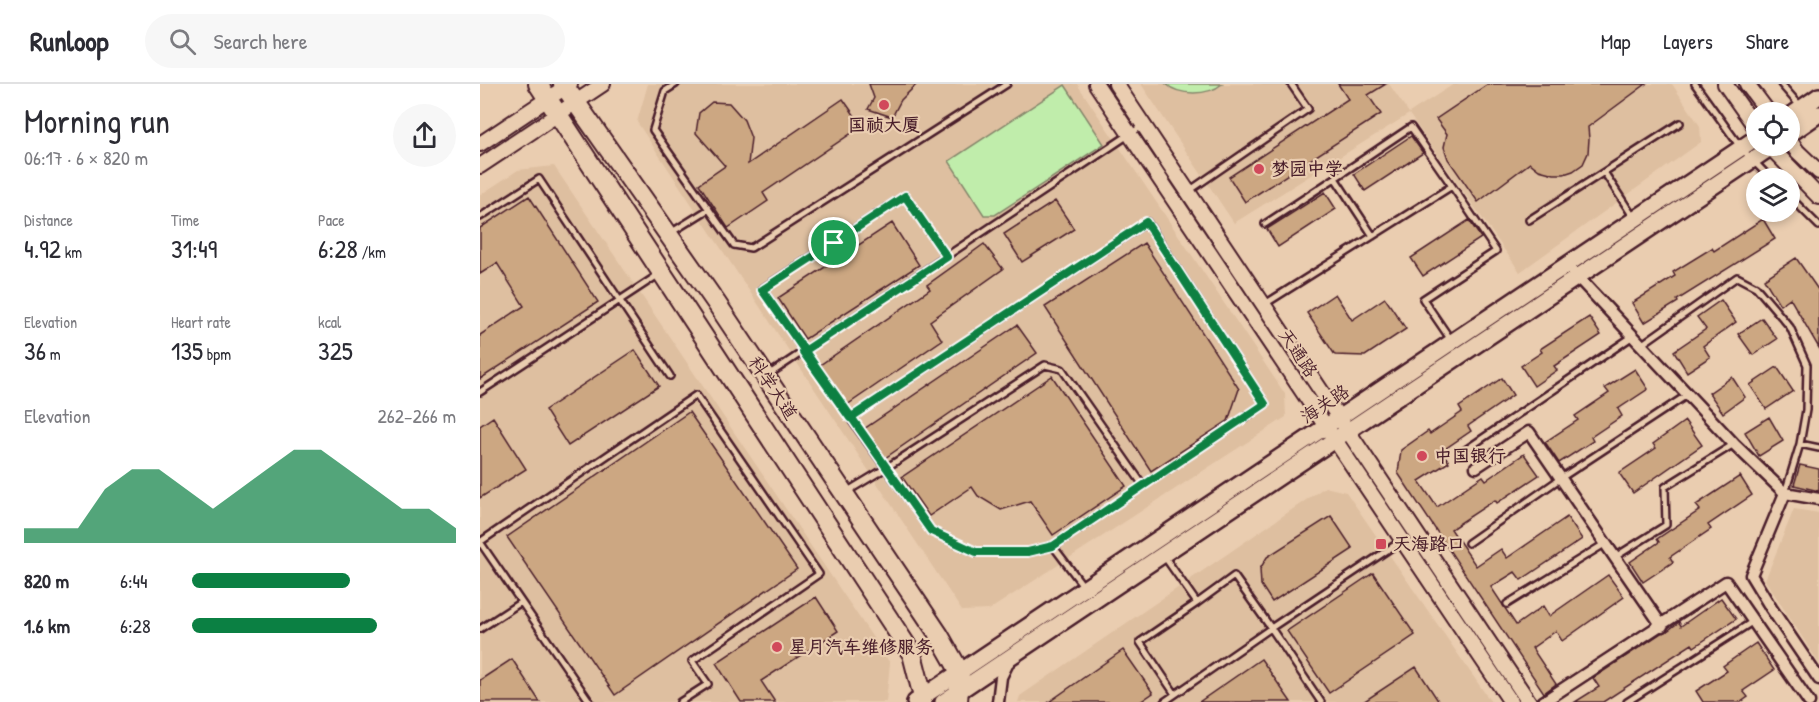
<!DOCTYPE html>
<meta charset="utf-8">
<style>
body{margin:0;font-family:"Patrick Hand","LXGW WenKai TC",sans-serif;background:#f7f7f7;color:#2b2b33;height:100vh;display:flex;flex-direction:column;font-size:22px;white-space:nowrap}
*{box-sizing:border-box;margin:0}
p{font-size:20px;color:#7c7c81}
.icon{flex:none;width:33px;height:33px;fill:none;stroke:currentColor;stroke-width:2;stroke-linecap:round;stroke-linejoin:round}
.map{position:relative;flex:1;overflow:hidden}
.drawer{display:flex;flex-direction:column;background:#fff;width:480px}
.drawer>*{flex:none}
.controls{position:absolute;left:1266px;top:18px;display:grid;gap:12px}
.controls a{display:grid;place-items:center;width:54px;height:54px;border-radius:50%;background:#fff;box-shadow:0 3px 9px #0003;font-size:30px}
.pin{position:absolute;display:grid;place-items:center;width:51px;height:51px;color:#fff;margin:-26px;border:3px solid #fff;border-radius:50%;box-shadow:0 2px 6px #0007}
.round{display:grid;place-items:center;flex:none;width:63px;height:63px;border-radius:32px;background:#f7f7f7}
.headline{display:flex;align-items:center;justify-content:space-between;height:102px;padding:0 24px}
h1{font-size:33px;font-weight:600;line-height:45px}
.stats{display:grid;grid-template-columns:repeat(3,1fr);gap:9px;height:102px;padding:6px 24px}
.stats div{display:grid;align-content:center}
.stats b{font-size:26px;font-weight:600}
.stats small{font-size:16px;font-weight:400}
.stats p{font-size:16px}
.chart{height:168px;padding:12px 24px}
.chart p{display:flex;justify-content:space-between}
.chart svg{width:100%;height:108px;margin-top:6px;fill:#0b8043;opacity:.7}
ul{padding:0 24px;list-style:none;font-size:20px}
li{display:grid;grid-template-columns:96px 72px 1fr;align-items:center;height:45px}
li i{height:15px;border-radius:8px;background:#0b8043}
header{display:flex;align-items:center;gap:36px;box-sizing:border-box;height:84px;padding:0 30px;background:#fff;border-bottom:2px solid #e1e1e2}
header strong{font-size:28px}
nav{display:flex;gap:33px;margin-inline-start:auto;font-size:21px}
.search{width:420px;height:54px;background:#f7f7f7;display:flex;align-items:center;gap:15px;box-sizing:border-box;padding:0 21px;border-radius:33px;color:#7c7c81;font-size:22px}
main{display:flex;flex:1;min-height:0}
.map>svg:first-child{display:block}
.built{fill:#debfa0}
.green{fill:#c0edab;stroke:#85866b;stroke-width:1.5}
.building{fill:#cca782;stroke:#4a1f2b;stroke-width:1.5}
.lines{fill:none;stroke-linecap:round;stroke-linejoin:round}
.service-casing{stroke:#4a1f2b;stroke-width:10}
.minor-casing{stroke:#4a1f2b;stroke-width:15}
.tertiary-casing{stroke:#4a1f2b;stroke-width:18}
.secondary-casing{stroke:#4a1f2b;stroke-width:20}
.primary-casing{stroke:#4a1f2b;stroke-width:22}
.service{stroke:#eacdb0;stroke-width:5}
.minor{stroke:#eacdb0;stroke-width:10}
.tertiary{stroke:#eacdb0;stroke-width:14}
.secondary{stroke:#eacdb0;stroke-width:15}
.primary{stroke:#eacdb0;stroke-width:18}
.route-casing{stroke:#fff;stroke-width:12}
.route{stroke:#0b8043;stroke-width:8}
.poi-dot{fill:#d1495b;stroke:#eacdb0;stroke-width:2}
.labels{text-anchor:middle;stroke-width:4.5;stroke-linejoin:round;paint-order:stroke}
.poi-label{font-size:18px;font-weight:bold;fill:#4a1f2b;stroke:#eacdb0;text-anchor:start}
.street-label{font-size:18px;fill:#4a1f2b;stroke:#eacdb0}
</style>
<header>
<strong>Runloop</strong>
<div class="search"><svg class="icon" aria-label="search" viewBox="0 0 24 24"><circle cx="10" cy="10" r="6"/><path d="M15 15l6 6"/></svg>Search here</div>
<nav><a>Map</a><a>Layers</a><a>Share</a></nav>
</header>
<main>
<section class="drawer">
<div class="headline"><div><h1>Morning run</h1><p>06:17 · 6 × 820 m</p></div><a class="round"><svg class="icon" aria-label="share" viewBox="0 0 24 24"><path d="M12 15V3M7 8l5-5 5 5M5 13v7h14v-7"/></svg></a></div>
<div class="stats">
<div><p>Distance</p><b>4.92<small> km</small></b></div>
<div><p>Time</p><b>31:49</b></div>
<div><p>Pace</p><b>6:28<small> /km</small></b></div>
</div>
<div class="stats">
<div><p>Elevation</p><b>36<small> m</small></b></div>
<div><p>Heart rate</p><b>135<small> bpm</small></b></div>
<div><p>kcal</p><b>325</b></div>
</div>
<div class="chart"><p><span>Elevation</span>262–266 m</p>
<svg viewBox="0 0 160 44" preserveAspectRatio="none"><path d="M0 44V38L10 38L20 38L30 22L40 14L50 14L60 22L70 30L80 22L90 14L100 6L110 6L120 14L130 22L140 30L150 30L160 38V44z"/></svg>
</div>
<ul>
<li><b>820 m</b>6:44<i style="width:60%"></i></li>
<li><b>1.6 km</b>6:28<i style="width:70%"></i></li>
</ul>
</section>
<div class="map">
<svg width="1339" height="618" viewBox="0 0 1339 618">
<rect width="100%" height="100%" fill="#eacdb0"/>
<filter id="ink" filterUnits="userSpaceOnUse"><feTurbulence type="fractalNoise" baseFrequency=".0167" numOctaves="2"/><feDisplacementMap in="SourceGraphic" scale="12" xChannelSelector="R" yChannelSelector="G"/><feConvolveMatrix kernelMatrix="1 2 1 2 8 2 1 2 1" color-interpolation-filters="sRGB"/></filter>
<g filter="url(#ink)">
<!-- built -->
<path class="built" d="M 168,0 L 597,0 L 805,310 L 806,333 L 509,526 L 482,527 L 157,38 Z
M 661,0 L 909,0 L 929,29 L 974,0 L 1192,0 L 1220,42 L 1221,58 L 1040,188 L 929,30 L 754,139 Z
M 74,82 L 410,579 L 406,618 L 0,618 L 0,111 L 38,86 Z
M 845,403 L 866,408 L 1011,618 L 538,618 L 540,612 Z
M 1314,425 L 1339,429 L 1339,579 L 1285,496 Z"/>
<!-- green -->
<path class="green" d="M 686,0 L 742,0 C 728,12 699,12 686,0 Z
M 585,1 L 624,60 L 515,131 L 504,131 L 469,77 Z"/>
<!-- building -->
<path class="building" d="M 389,0 L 437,0 L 421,16 L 412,33 L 388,25 L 394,14 Z
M 858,0 L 906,0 L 888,11 L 901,30 L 765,118 L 749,93 L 868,15 Z
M 1008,0 L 1166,0 L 1108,43 L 1109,55 L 1108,69 L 1103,80 L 1093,87 L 1084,90 L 1074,90 L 1059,86 L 1050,79 L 998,118 L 968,75 L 964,63 L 967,50 L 956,35 Z
M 363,15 L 382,42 L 283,109 L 288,117 L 248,144 L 219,100 L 245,82 L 216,49 L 219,29 L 232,18 L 249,19 L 264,36 L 271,54 L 268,80 Z
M 931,52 L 943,69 L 885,107 L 874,90 Z
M 845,108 L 856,125 L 798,163 L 787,145 Z
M 49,112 L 118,218 L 0,295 L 0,251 L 44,222 L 17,179 L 0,190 L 0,144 Z
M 575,117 L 594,145 L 542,178 L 524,150 Z
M 1283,135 L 1295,155 L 1197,216 L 1198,218 L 1164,239 L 1152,219 L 1195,192 L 1193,188 L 1232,164 L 1234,167 Z
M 989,136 L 1001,154 L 943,192 L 931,174 Z
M 412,139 L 439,181 L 325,255 L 298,214 Z
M 664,159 L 759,305 L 748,337 L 671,387 L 565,223 Z
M 504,160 L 523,185 L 450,237 L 462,256 L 367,321 L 340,281 L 450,205 L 447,201 Z
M 1316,174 L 1339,207 L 1339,264 L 1310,214 L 1300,221 L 1284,195 Z
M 855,210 L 872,236 L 905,214 L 926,245 L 885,272 L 855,271 L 827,229 Z
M 1241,216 L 1256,238 L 1223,262 L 1230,273 L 1207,288 L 1194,267 L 1226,245 L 1217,233 Z
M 1109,233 L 1121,251 L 1074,282 L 1077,286 L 1054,302 L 1041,282 L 1062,268 L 1060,265 Z
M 1282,234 L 1297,255 L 1273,271 L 1258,250 Z
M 537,241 L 557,269 L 405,374 L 384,345 Z
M 155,266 L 179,302 L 88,362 L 65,326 Z
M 1297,283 L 1313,307 L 1286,325 L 1270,301 Z
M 1155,285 L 1168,305 L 1138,325 L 1142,332 L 1111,353 L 1113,357 L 1079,379 L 1065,358 L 1098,336 L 1095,332 L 1129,309 L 1125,304 Z
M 572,292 L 646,402 L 573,451 L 550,417 L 521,426 L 498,412 L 492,403 L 449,432 L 422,393 Z
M 1252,293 L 1265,313 L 1243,329 L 1229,309 Z
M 1022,294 L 1033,311 L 988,342 L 991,347 L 962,367 L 969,378 L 939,397 L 957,423 L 1003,392 L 1006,396 L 1044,370 L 1059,391 L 1017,419 L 1015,416 L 971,445 L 996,482 L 1021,465 L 1027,474 L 1087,433 L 1102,455 L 1041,496 L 1035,488 L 1011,503 L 1036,541 L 1063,522 L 1069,532 L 1128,491 L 1144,513 L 1082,557 L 1076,547 L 1052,564 L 1076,600 L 1064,609 L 918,389 L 921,366 L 948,347 L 950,350 L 982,328 L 979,323 Z
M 209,328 L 317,485 L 135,611 L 27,453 Z
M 13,333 L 46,385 L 0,414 L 0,342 Z
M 1289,333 L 1303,357 L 1279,372 L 1265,348 Z
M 1205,337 L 1222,361 L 1153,409 L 1139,389 L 1176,364 L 1173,360 Z
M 1320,381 L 1339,385 L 1339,407 L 1314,401 Z
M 1260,392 L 1272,411 L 1228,441 L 1231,445 L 1190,473 L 1193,478 L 1163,498 L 1150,478 L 1179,458 L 1177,455 L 1220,426 L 1216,421 Z
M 851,432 L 873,465 L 792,518 L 781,501 L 780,485 L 787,473 Z
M 893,489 L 935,551 L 849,609 L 807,547 Z
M 336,513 L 358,547 L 281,597 L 295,618 L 261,618 L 236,579 Z
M 1241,514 L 1256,535 L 1214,563 L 1212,560 L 1123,618 L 1095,618 L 1119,603 L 1113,594 L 1181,549 L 1186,548 L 1199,538 L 1201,542 Z
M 1276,559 L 1294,586 L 1263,607 L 1268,613 L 1261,618 L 1223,618 L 1216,607 L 1247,587 L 1243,582 Z
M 643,566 L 673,609 L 660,618 L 569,618 Z
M 32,575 L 60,618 L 0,618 L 0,596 Z
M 781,575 L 811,618 L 719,618 Z
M 936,583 L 959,618 L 883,618 Z"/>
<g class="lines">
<defs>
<path id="service" d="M 196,0 L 185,7 L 173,46 L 254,161 L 271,164 L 527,0
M 1215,0 L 1261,64 L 1290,94
M 1301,0 L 1321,23
M 709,107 L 828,25 L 811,0
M 1310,113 L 1339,142
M 0,133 L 59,95 L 190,292
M 1154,134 L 1124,88 L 1200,39
M 1049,136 L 1124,88
M 785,140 L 855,94
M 192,148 L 229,125
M 893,152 L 855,94 L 931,43 L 972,102
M 785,220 L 972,102 L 1016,167 L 943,215 L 971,256
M 1161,261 L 1257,193 L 1276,203 L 1310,243 L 1327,281 L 1326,326 L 1320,360 L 1305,409
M 288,291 L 662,42
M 0,308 L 178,191
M 370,334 L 282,205 L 425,112 L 467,173
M 1320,360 L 1339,364
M 981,369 L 1153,252
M 368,407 L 406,384 L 565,281 L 582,285 L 663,401
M 988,459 L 1081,394 L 1207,311
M 573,462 L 548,468 L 496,468 L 451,447 L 370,334 L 667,138 L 785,320 L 573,462 L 604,503
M 684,472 L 717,519 L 754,492 L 791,544 L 921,457
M 1135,473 L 1186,441 L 1185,403 L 1254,360
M 1027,520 L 1126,459
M 0,545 L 41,518
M 695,610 L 660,558 L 717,519
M 110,618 L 0,458 L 216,311 L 339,490 L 212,577 L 228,600 L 200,618
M 684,618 L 791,544 L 841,618
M 1147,618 L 1272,538"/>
<path id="minor" d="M 1093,188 L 1254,360 L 1305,409 L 1271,491 L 1291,524 L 1339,595
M 996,383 L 1049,348 L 1182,542
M 1305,409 L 1339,415
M 518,618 L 521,593 L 531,573
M 1063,618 L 1246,498 L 1329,618"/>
<path id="tertiary" d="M 616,0 L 1031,618
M 636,0 L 1049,618
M 1245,0 L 1276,44
M 1267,0 L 1288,28
M 1310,57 L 1317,67 L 1339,88
M 0,60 L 90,0
M 1289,62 L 1339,113
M 0,82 L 123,0"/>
<path id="secondary" d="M 1310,32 L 1339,12
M 1310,50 L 1339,30
M 435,618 L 1276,54
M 463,618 L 1293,62"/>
<path id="primary" d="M 58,0 L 432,570 L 443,613 L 442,618
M 83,0 L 237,220 L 459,551 L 480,588 L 478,618"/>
</defs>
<!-- service casing -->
<use href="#service" class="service-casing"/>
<!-- minor casing -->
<use href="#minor" class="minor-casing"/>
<!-- tertiary casing -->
<use href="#tertiary" class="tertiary-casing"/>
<!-- secondary casing -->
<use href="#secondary" class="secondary-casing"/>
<!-- primary casing -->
<use href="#primary" class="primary-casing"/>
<!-- service -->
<use href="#service" class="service"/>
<!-- minor -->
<use href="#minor" class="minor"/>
<!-- tertiary -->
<use href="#tertiary" class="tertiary"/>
<!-- secondary -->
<use href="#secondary" class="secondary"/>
<!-- primary -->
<use href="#primary" class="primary"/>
</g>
</g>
<g class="lines" filter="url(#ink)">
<defs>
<path id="route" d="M 354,159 L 282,206 L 451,447 L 496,468 L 548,468 L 573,462 L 785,320 L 666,138 L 370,334 L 323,268 L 467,173 L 425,112 L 354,159"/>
</defs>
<!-- route casing -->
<use href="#route" class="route-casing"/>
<!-- route -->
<use href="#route" class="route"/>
</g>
<!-- markers -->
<g class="poi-dot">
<circle cx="404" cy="21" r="6"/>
<circle cx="779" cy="85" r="6"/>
<circle cx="942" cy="372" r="6"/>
<rect x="895" y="454" width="12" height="12" rx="3"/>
<circle cx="297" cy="563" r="6"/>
</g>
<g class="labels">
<!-- poi labels -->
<g class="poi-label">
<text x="404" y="47" text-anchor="middle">国祯大厦</text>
<text x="791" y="91">梦园中学</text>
<text x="954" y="378">中国银行</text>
<text x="913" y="466">天海路口</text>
<text x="309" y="569">星月汽车维修服务</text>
</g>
<!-- street labels -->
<g class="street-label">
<text transform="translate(818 269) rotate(56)" y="6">天通路</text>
<text transform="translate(293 304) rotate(56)" y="6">科学大道</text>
<text transform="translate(845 320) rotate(-34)" y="6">海关路</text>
</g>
</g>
</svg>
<div class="controls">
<a><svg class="icon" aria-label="locate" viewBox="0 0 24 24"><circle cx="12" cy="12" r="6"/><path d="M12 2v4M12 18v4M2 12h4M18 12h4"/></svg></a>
<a><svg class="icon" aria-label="layers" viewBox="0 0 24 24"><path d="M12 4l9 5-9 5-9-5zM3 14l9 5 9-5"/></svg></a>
</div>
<div class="pin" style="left:354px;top:159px;background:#1e9e55"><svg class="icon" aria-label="arrive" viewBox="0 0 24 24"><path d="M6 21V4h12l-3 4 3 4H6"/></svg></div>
</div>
</main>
